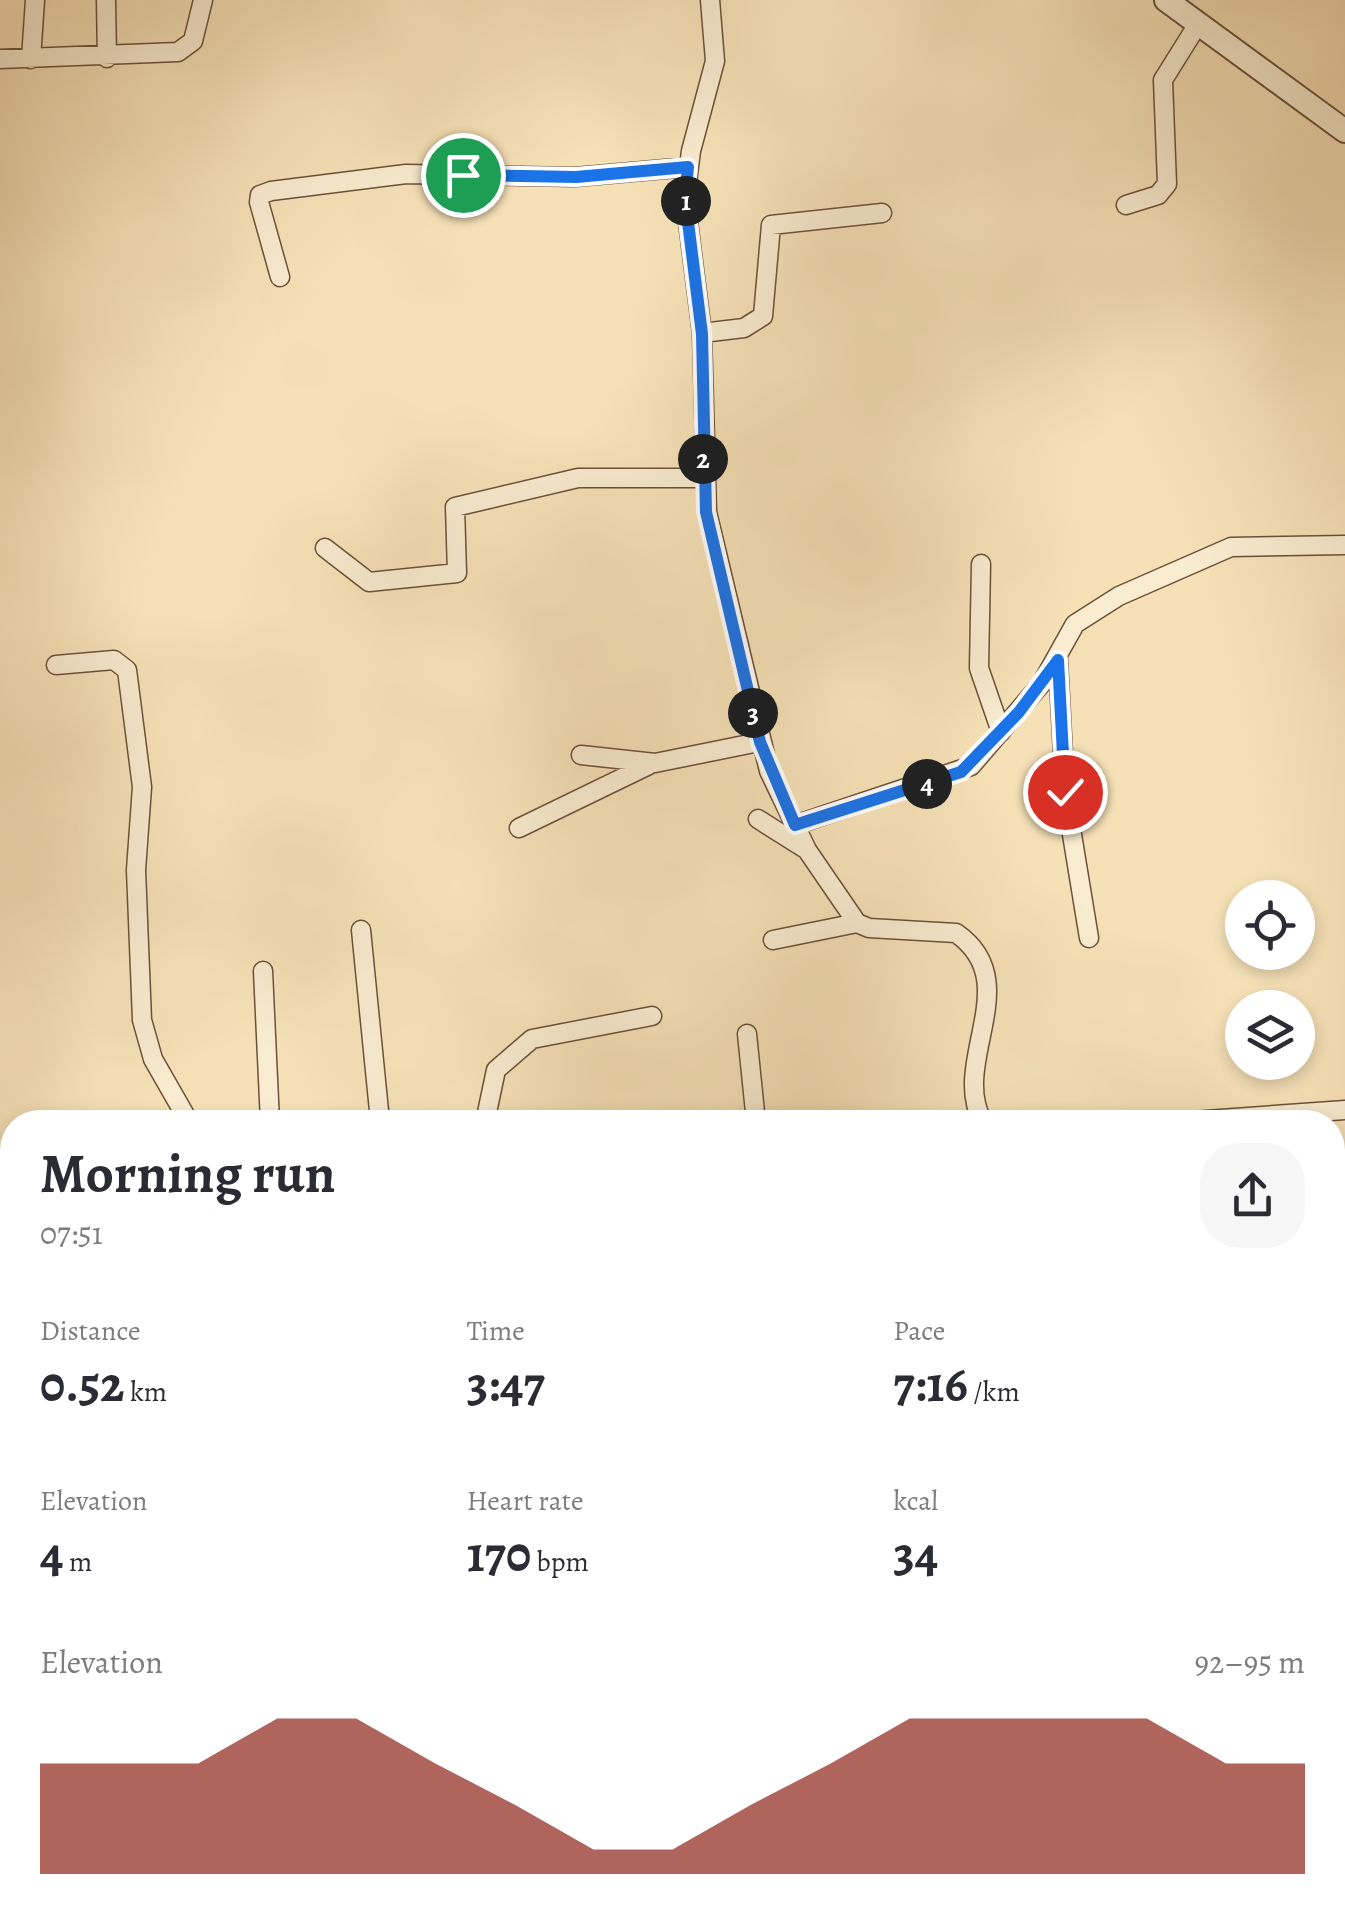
<!DOCTYPE html>
<meta charset="utf-8">
<style>
body{margin:0;font-family:Alegreya,serif;background:#f7f7f7;color:#2b2b33;height:100vh;display:flex;flex-direction:column;font-size:38px;white-space:nowrap}
*{box-sizing:border-box;margin:0}
p{font-size:32px;color:#7c7c81}
.icon{flex:none;width:55px;height:55px;fill:none;stroke:currentColor;stroke-width:2;stroke-linecap:round;stroke-linejoin:round}
.map{position:relative;flex:1;overflow:hidden}
.drawer{position:absolute;left:0px;top:1110px;width:1345px;height:812px;display:flex;flex-direction:column;background:#fff;border-radius:40px 40px 0 0;box-shadow:0 5px 15px #0003}
.drawer>*{flex:none}
.tools{position:absolute;left:1225px;top:880px;display:grid;gap:20px}
.tools a{display:grid;place-items:center;width:90px;height:90px;border-radius:50%;background:#fff;box-shadow:0 5px 15px #0003;font-size:50px}
.pin{position:absolute;display:grid;place-items:center;width:85px;height:85px;color:#fff;margin:-42px;border:5px solid #fff;border-radius:50%;box-shadow:0 2px 10px #0007}
.km{position:absolute;width:50px;height:50px;margin:-25px;border-radius:50%;background:#222;color:#fff;font-size:28px;line-height:50px;text-align:center}
.round{display:grid;place-items:center;flex:none;width:105px;height:105px;border-radius:40px;background:#f7f7f7}
.headline{display:flex;align-items:center;justify-content:space-between;height:170px;padding:0 40px}
h1{font-size:55px;font-weight:700;line-height:75px}
.figures{display:grid;grid-template-columns:repeat(3,1fr);gap:15px;height:170px;padding:10px 40px}
.figures div{display:grid;align-content:center}
.figures b{font-size:50px;font-weight:700}
.figures small{font-size:28px;font-weight:400}
.figures p{font-size:28px}
.chart{height:280px;padding:20px 40px}
.chart p{display:flex;justify-content:space-between}
.chart svg{width:100%;height:180px;margin-top:10px;fill:#8f2418;opacity:.7}
.map>svg:first-child{display:block}
.lines{fill:none;stroke-linecap:round;stroke-linejoin:round}
.minor-casing{stroke:#6d503b;stroke-width:21}
.tertiary-casing{stroke:#6d503b;stroke-width:26}
.minor{stroke:#f9ecd0;stroke-width:18}
.tertiary{stroke:#f9ecd0;stroke-width:22}
.route-casing{stroke:#fff;stroke-width:20}
.route{stroke:#1a73e8;stroke-width:12}
</style>
<div class="map">
<svg width="1345" height="1922" viewBox="0 0 1345 1922">
<rect width="100%" height="100%" fill="#f6e1b7"/>
<filter id="stains"><feTurbulence type="fractalNoise" baseFrequency=".002" numOctaves="4"/><feColorMatrix values="0 0 0 0 .2 0 0 0 0 .09 0 0 0 0 .02 0 0 0 .5 -.17"/></filter>
<radialGradient id="worn" r=".72"><stop offset=".6" stop-color="#630" stop-opacity="0"/><stop offset="1" stop-color="#630" stop-opacity=".3"/></radialGradient>
<g class="lines">
<defs>
<path id="minor" d="M 106,0 L 107,58
M 710,0 L 715,61 L 691,151 L 685,198 L 702,333 L 707,512 L 769,771 L 807,850 L 857,923 L 869,928 L 956,933 C 1027,982 949,1063 983,1122
M 0,59 L 178,52 L 193,41 L 203,0
M 31,59 L 35,0
M 1126,205 L 1158,195 L 1167,184 L 1163,80 L 1198,24
M 280,277 L 259,202 L 260,195 L 271,191 L 406,174 L 575,177 L 688,167
M 702,333 L 744,328 L 763,316 L 771,225 L 882,213
M 325,548 L 369,582 L 457,573 L 455,507 L 578,478 L 704,478
M 981,564 L 979,668 L 1001,732
M 1058,660 L 1065,792 L 1089,938
M 56,665 L 114,660 L 127,670 L 142,787 L 136,870 L 142,1020 L 153,1059 L 189,1122
M 581,755 L 655,763 L 759,742
M 758,819 L 807,850
M 795,825 L 971,766 L 1042,683 L 1075,624 L 1119,596 L 1231,547 L 1345,545
M 519,828 L 649,765
M 361,930 L 380,1121
M 773,940 L 857,923
M 263,971 L 270,1122
M 747,1034 L 756,1122
M 347,1122 L 408,1122
M 485,1122 L 496,1070 L 532,1039 L 652,1016
M 1178,1122 L 1345,1110
M 0,1257 L 12,1257
M 0,1407 L 12,1409
M 1332,1489 L 1345,1495
M 2,1639 L 12,1636
M 585,1910 L 587,1922
M 1172,1910 L 1173,1922
M 112,1922 L 114,1910"/>
<path id="tertiary" d="M 1166,0 L 1345,131"/>
</defs>
<!-- minor casing -->
<use href="#minor" class="minor-casing"/>
<!-- tertiary casing -->
<use href="#tertiary" class="tertiary-casing"/>
<!-- minor -->
<use href="#minor" class="minor"/>
<!-- tertiary -->
<use href="#tertiary" class="tertiary"/>
</g>
<g class="lines">
<defs>
<path id="route" d="M 463,175 L 576,177 L 688,167 L 685,198 L 702,334 L 706,512 L 760,742 L 795,825 L 961,772 L 1019,712 L 1058,660 L 1065,792"/>
</defs>
<!-- route casing -->
<use href="#route" class="route-casing"/>
<!-- route -->
<use href="#route" class="route"/>
</g>
<rect width="100%" height="100%" filter="url(#stains)"/>
<rect width="100%" height="100%" fill="url(#worn)"/>
</svg>
<div class="tools">
<a><svg class="icon" aria-label="locate" viewBox="0 0 24 24"><circle cx="12" cy="12" r="6"/><path d="M12 2v4M12 18v4M2 12h4M18 12h4"/></svg></a>
<a><svg class="icon" aria-label="layers" viewBox="0 0 24 24"><path d="M12 4l9 5-9 5-9-5zM3 14l9 5 9-5"/></svg></a>
</div>
<div class="pin" style="left:463px;top:175px;background:#1e9e55"><svg class="icon" aria-label="arrive" viewBox="0 0 24 24"><path d="M6 21V4h12l-3 4 3 4H6"/></svg></div>
<div class="pin" style="left:1065px;top:792px;background:#d93025"><svg class="icon" aria-label="check" viewBox="0 0 24 24"><path d="M5 12l5 5 9-10"/></svg></div>
<b class="km" style="left:686px;top:201px">1</b>
<b class="km" style="left:703px;top:459px">2</b>
<b class="km" style="left:753px;top:713px">3</b>
<b class="km" style="left:927px;top:784px">4</b>
<section class="drawer">
<div class="headline"><div><h1>Morning run</h1><p>07:51</p></div><a class="round"><svg class="icon" aria-label="share" viewBox="0 0 24 24"><path d="M12 15V3M7 8l5-5 5 5M5 13v7h14v-7"/></svg></a></div>
<div class="figures">
<div><p>Distance</p><b>0.52<small> km</small></b></div>
<div><p>Time</p><b>3:47</b></div>
<div><p>Pace</p><b>7:16<small> /km</small></b></div>
</div>
<div class="figures">
<div><p>Elevation</p><b>4<small> m</small></b></div>
<div><p>Heart rate</p><b>170<small> bpm</small></b></div>
<div><p>kcal</p><b>34</b></div>
</div>
<div class="chart"><p><span>Elevation</span>92–95 m</p>
<svg viewBox="0 0 160 44" preserveAspectRatio="none"><path d="M0 44V17L10 17L20 17L30 6L40 6L50 17L60 27L70 38L80 38L90 27L100 17L110 6L120 6L130 6L140 6L150 17L160 17V44z"/></svg>
</div>
</section>
</div>
